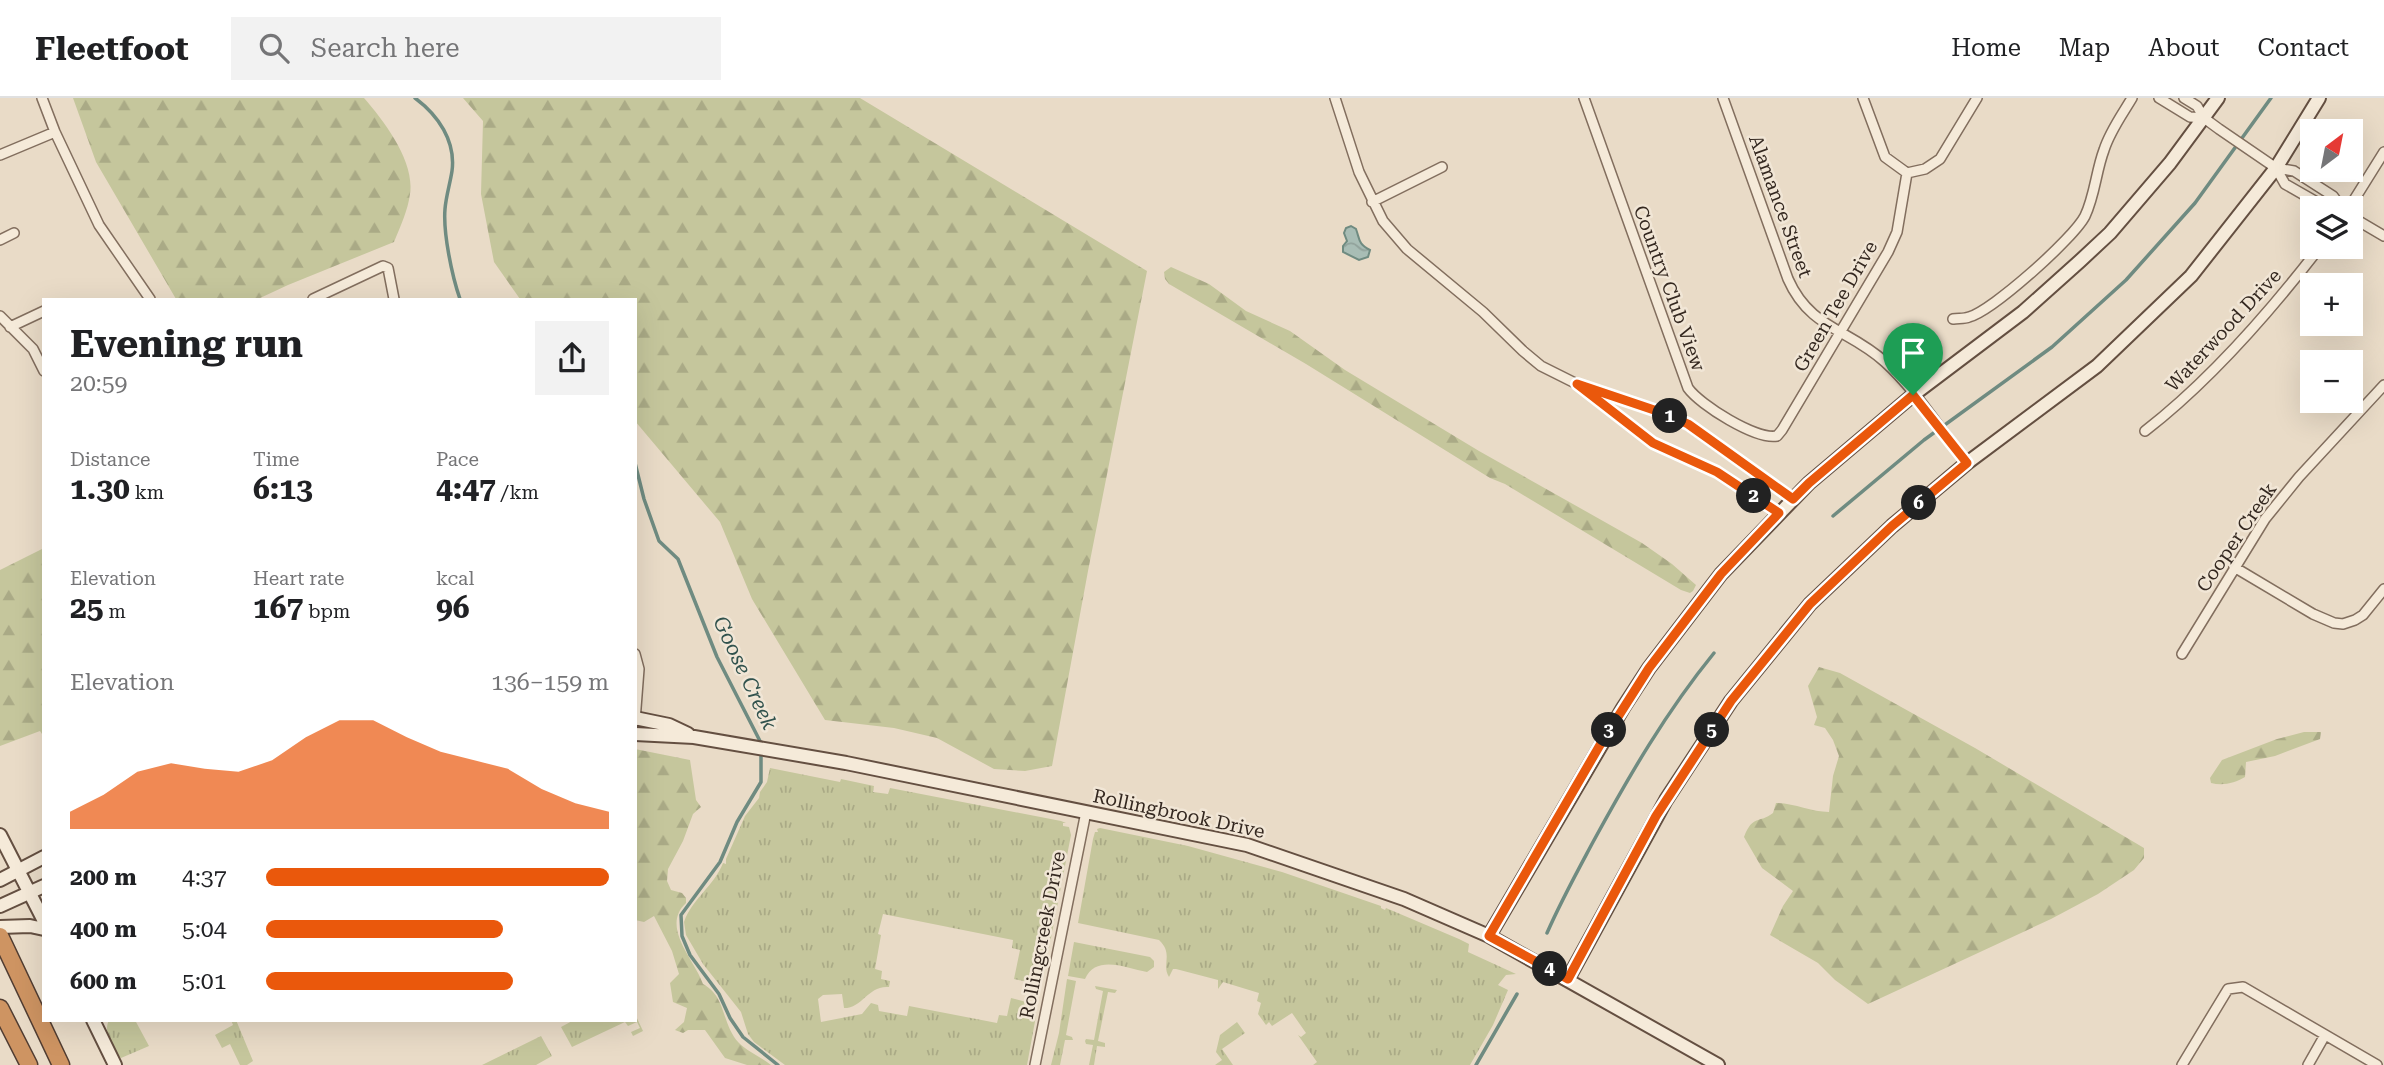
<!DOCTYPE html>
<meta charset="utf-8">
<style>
body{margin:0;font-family:"Roboto Serif",serif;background:#f2f2f2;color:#202124;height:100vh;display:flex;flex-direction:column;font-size:26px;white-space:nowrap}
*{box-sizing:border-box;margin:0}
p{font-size:23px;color:#757577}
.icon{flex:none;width:38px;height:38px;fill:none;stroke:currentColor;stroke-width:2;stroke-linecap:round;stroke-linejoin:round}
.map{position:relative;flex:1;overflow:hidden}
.sheet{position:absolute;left:42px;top:200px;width:595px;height:724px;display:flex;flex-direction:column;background:#fff;border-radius:0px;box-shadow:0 7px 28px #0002}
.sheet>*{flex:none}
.needle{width:46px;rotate:32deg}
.buttons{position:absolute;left:2300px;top:21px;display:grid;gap:14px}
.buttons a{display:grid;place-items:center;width:63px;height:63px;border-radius:0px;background:#fff;box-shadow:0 7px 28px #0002;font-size:35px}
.pin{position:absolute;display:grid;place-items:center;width:60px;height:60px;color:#fff;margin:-72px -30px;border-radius:50% 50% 50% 0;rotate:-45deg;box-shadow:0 0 7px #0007}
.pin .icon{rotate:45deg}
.km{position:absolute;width:35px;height:35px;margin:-18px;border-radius:50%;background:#222;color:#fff;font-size:19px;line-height:35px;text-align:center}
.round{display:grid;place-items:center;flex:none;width:74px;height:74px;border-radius:0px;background:#f2f2f2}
.head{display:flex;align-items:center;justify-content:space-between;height:119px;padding:0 28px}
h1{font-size:38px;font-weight:700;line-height:52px}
.stats{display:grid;grid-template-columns:repeat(3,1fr);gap:10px;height:119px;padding:7px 28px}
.stats div{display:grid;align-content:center}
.stats b{font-size:30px;font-weight:700}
.stats small{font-size:19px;font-weight:400}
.stats p{font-size:19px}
.chart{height:196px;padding:14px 28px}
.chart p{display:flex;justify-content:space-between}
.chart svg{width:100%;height:126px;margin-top:7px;fill:#ea580c;opacity:.7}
ul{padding:0 28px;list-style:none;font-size:23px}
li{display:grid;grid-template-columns:112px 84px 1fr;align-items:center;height:52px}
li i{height:18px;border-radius:9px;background:#ea580c}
header{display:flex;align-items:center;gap:42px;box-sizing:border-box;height:98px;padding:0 35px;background:#fff;border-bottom:2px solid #e0e0e0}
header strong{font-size:33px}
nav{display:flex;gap:38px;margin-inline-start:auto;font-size:24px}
.search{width:490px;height:63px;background:#f2f2f2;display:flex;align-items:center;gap:18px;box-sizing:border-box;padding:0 24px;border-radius:0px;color:#757577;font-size:26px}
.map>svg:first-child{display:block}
.grass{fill:url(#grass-tufts)}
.forest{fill:url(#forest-firs)}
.water{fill:url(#water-waves);stroke:#6f8b81;stroke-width:2}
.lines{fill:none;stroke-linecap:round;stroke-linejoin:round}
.stream{stroke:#6f8b81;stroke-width:3.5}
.street-casing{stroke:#826e5e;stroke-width:12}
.secondary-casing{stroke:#644f41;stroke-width:16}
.highway-casing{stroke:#513d32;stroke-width:19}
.street{stroke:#f5ead9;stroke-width:9}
.secondary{stroke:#f5ead9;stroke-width:12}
.highway{stroke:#ce9462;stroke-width:16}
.route-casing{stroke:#fff;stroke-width:14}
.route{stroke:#ea580c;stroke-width:9}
.labels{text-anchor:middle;stroke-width:5;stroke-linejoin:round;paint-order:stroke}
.street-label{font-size:19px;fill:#342820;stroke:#f1e6d6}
.water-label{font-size:21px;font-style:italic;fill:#31524d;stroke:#f1e6d6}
</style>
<header>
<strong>Fleetfoot</strong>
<div class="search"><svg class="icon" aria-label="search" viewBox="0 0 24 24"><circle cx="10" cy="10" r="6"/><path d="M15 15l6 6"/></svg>Search here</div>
<nav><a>Home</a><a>Map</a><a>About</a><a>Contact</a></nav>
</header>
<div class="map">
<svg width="2384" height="967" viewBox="0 0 2384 967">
<defs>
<pattern id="grass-tufts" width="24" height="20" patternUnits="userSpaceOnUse" patternTransform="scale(1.75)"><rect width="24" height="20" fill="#c5c69c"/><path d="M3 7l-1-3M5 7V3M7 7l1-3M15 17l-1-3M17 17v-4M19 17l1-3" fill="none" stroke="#aaaa86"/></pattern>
<pattern id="forest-firs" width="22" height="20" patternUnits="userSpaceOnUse" patternTransform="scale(1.75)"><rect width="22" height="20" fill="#c5c69c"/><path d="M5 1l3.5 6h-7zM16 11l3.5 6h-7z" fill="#aaaa86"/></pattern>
<pattern id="water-waves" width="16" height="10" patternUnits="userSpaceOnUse" patternTransform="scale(1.75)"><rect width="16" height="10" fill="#a8bdb5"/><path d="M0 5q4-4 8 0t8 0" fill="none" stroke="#91a29b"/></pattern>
</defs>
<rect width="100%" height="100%" fill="#e9dbc7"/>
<!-- grass -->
<path class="grass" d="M 770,670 L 840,684 L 841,681 L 874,688 L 873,694 L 888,696 L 890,690 L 1061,723 L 1066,725 L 1063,725 L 1063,728 L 1069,729 L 1071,737 L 1044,876 C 1037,887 1025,883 1014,881 L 1020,852 L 1012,850 L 1013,842 L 883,816 L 878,836 L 881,837 L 875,871 L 882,873 L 881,881 L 890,883 L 889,889 C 868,887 863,910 844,910 L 842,896 L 823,897 L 818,901 L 821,924 L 862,916 L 871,905 L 878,907 L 879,913 L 907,918 L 909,908 L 997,925 L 999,917 L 1007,918 L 1011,900 L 1030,905 L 1035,910 L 1036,918 L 1027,967 L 785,967 L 754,944 L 748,936 L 741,914 L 703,866 L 686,837 L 684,824 C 692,801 714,788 723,765 L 726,766 L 726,761 L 745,718 L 759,700 L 760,694 L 767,684 Z
M 1100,730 L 1188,748 L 1282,774 L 1381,808 L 1381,810 L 1385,812 L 1386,810 L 1459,841 L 1469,846 L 1468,854 L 1516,876 L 1506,877 L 1498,887 L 1508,892 L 1493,927 L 1470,967 L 1313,967 L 1317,964 L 1298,937 L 1301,939 L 1306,935 L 1292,915 L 1272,928 L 1269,924 L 1266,927 L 1258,916 L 1261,905 L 1257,903 L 1259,895 L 1223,884 L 1218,891 L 1218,882 L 1176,871 L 1173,871 L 1169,879 C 1161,867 1174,856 1159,842 L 1078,825 L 1093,741 L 1095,734 L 1098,734 L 1097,731 Z
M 1074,844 L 1150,859 L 1154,863 L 1154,869 L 1147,874 C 1126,870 1096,856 1085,881 L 1068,878 Z
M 1067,881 L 1076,883 L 1066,937 L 1072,939 L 1073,942 L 1065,942 L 1060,967 L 1051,967 L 1059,935 Z
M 1095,888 L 1117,892 L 1115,895 L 1108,894 L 1098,943 L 1105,945 L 1105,949 L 1097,948 L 1094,967 L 1089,967 L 1093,947 L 1086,946 L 1085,943 L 1086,941 L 1094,942 L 1103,893 L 1096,891 Z
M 635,916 L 643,933 L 633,938 L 631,934 L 640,930 L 637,924 L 628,928 L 625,924 L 572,949 L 561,929 L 574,922 L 635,922 Z
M 109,922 L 135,922 L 149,948 L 121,960 C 110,952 103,935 109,922 Z
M 231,922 L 236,922 L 253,963 L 247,967 L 240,967 L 230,946 L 222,950 L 215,937 L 233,927 Z
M 1237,924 L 1245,935 L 1222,951 L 1233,967 L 1215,967 L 1222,962 L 1216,954 L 1220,937 Z
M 541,938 L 552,958 L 536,967 L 482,967 Z"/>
<!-- forest -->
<path class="forest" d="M 73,0 L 364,0 C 385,24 415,64 410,96 C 408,112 400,129 394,144 L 288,187 L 258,201 L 176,201 L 96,64 Z
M 463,0 L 860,0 L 1147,173 L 1088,473 L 1052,668 L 1025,673 L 994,671 L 937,640 L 894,630 L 825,622 L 752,501 L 720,424 L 635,323 L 635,201 L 520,201 L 494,164 L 481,96 L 483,23 Z
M 1171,169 L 1209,186 L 1246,213 L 1290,233 L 1345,272 L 1479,353 L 1642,445 L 1672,466 L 1696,487 L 1693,493 L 1690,495 L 1681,492 L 1505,386 L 1490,380 L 1306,266 L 1169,186 L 1165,181 L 1164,174 Z
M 44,450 L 44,639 L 40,633 L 0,648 L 0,472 Z
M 1819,569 L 1840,575 L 1975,650 L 2144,750 L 2144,760 L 2134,772 L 2098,796 L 2051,821 L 1868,906 L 1835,882 L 1818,865 L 1770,837 L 1783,808 L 1793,793 L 1762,770 L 1744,739 C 1753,716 1759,726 1773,715 L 1776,705 C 1794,705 1811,714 1829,714 L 1833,678 L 1839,658 L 1833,642 L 1825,630 L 1814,627 L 1817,619 L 1808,588 Z
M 2304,634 L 2321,634 L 2320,641 L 2275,658 L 2246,664 L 2245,679 C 2235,685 2223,688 2211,685 L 2210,680 L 2222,662 L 2277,641 Z
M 635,651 L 690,662 L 696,702 L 701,709 L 693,716 L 683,743 L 668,771 L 667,783 L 671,792 L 682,795 L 686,800 L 686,805 C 660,829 695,862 703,886 C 727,899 721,926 739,945 C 748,954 761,959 771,967 L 747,967 L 725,960 L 705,932 L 688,932 L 683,935 L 675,932 L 684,924 L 687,910 L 673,904 L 670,885 L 679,876 L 672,853 L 654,818 L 644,824 L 635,822 Z"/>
<!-- water -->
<path class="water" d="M 1351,128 L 1356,131 C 1360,142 1358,146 1370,152 L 1368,159 L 1359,162 L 1343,154 L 1343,148 L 1347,143 L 1344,135 L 1346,130 Z"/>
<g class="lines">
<!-- stream -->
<path class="stream" d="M 415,0 C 438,17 456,43 452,73 C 450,86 446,98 445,111 C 443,135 452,178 460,201
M 635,365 L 644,401 L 659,443 L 678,461 L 717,559 L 761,645 L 761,684 L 737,724 L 720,764 L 681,817 L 682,838 L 690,857 L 719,896 L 730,920 L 743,939 L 778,967
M 1833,418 L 1924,342 L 2052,249 L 2126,182 L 2195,105 L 2271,0
M 1547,835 C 1561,803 1577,774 1593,744 C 1629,678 1666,614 1714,555
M 1476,967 L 1517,896"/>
<defs>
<path id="street" d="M 42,0 L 55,34 L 99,127 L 150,201
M 1335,0 L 1359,74 L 1383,123 L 1407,151 L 1483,214 L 1523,253 L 1541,268 L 1577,286 L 1663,315 L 1687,326 L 1793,401
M 1584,0 L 1688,290 C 1700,307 1756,342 1777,338 L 1782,332 L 1888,154 L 1897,134 L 1907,75
M 1723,0 L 1788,181 C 1810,231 1849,231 1885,264 C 1917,293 1940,332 1967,365
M 1863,0 L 1885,59 L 1907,75
M 2159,0 L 2190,19 L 2204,20
M 2184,0 L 2197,8 L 2204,20 L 2219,31 L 2276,70 L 2294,73 L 2333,98 L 2342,110
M 0,57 L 55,34
M 2276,70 L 2285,86 L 2327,110
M 1907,75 L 1925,71 L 1940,61 L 1977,0
M 1372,104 L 1442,69
M 2349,110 L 2384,54
M 2350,118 L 2384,138
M 0,142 L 14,135
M 313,201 L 383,168 L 388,170 L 394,201
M 0,218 L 33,251 L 44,273
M 1953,221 C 1958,220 1964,221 1969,219 C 1992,213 2074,140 2085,118 C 2095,97 2096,73 2104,52 C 2110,33 2122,17 2132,0
M 10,229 L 44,213
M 1581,289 L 1653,345 L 1717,374 L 1779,415
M 2145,333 C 2211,282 2269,215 2320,149
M 2234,469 L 2313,516 L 2334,525 L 2343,526 L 2355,522 L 2363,517 L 2384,491
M 635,556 L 639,571 L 635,623
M 2182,556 L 2265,421 L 2299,379 L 2384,287
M 1035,967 L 1086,714
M 2182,967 L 2228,891 L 2243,889 L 2377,967
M 2308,967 L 2325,937"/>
<path id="secondary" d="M 635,620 L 669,627 L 688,636
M 635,636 L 694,639 L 846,665 L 1247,747 L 1404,801 L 1489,838 L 1718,967
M 0,737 L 44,823
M 0,782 L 44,759
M 0,808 L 44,788
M 0,829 L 30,828 L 44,831
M 1489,838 L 1623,610 L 1649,570 L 1721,476 L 1809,385 L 1913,297 L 2023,214 L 2080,163 L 2110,135 L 2170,65 L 2218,0
M 1568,881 L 1666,702 L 1731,603 L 1810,506 L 1892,428 L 1967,365 L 2097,268 L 2191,178 L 2276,70 L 2319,0
M 93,922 L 115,967"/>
<path id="highway" d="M 0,838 L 61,967
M 0,910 L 29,967"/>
</defs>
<!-- street casing -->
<use href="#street" class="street-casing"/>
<!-- secondary casing -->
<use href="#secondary" class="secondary-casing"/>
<!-- highway casing -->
<use href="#highway" class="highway-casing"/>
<!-- street -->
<use href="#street" class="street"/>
<!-- secondary -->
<use href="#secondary" class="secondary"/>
<!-- highway -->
<use href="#highway" class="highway"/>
</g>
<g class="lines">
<defs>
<path id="route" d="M 1577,286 L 1663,315 L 1688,326 L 1793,401 L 1809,385 L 1913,297 L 1967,365 L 1892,428 L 1810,506 L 1731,603 L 1656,718 L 1568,881 L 1489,838 L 1600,647 L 1649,570 L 1721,476 L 1779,415 L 1717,374 L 1653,345 Z"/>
</defs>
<!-- route casing -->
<use href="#route" class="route-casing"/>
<!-- route -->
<use href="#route" class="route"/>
</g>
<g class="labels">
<!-- street labels -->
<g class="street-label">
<text transform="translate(1781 108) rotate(70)" y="7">Alamance Street</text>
<text transform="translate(1670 190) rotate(70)" y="7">Country Club View</text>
<text transform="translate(1835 208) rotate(-60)" y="7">Green Tee Drive</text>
<text transform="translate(2223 232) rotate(-47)" y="7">Waterwood Drive</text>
<text transform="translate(2236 439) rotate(-56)" y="7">Cooper Creek</text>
<text transform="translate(1179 715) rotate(12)" y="7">Rollingbrook Drive</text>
<text transform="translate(1042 837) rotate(-79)" y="7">Rollingcreek Drive</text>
</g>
<!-- water labels -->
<g class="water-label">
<text transform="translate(745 575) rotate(65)" y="7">Goose Creek</text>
</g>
</g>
</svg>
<div class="buttons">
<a><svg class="needle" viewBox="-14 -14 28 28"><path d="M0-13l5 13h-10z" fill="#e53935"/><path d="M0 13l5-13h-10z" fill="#757577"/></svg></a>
<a><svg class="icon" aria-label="layers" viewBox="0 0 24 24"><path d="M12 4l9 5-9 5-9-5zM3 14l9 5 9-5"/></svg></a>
<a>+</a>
<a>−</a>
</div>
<div class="pin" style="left:1913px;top:297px;background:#1e9e55"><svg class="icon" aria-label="arrive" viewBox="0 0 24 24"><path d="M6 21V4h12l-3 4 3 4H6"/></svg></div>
<b class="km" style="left:1670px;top:318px">1</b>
<b class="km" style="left:1754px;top:398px">2</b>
<b class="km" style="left:1609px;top:632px">3</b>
<b class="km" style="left:1550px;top:871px">4</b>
<b class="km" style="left:1712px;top:632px">5</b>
<b class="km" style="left:1919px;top:405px">6</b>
<section class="sheet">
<div class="head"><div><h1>Evening run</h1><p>20:59</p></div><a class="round"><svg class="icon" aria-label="share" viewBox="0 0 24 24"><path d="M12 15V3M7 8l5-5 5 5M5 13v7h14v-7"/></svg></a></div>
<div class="stats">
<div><p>Distance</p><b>1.30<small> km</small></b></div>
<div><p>Time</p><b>6:13</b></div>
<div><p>Pace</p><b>4:47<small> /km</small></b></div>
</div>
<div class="stats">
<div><p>Elevation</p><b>25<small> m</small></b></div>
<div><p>Heart rate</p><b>167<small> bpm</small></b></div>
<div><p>kcal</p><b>96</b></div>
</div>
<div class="chart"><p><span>Elevation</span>136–159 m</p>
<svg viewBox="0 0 160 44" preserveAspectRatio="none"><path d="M0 44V38L10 32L20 24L30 21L40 23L50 24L60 20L70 12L80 6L90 6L100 12L110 17L120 20L130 23L140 30L150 35L160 38V44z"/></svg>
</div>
<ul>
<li><b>200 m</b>4:37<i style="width:100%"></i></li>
<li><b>400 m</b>5:04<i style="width:69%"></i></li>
<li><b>600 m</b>5:01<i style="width:72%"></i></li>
</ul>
</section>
</div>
